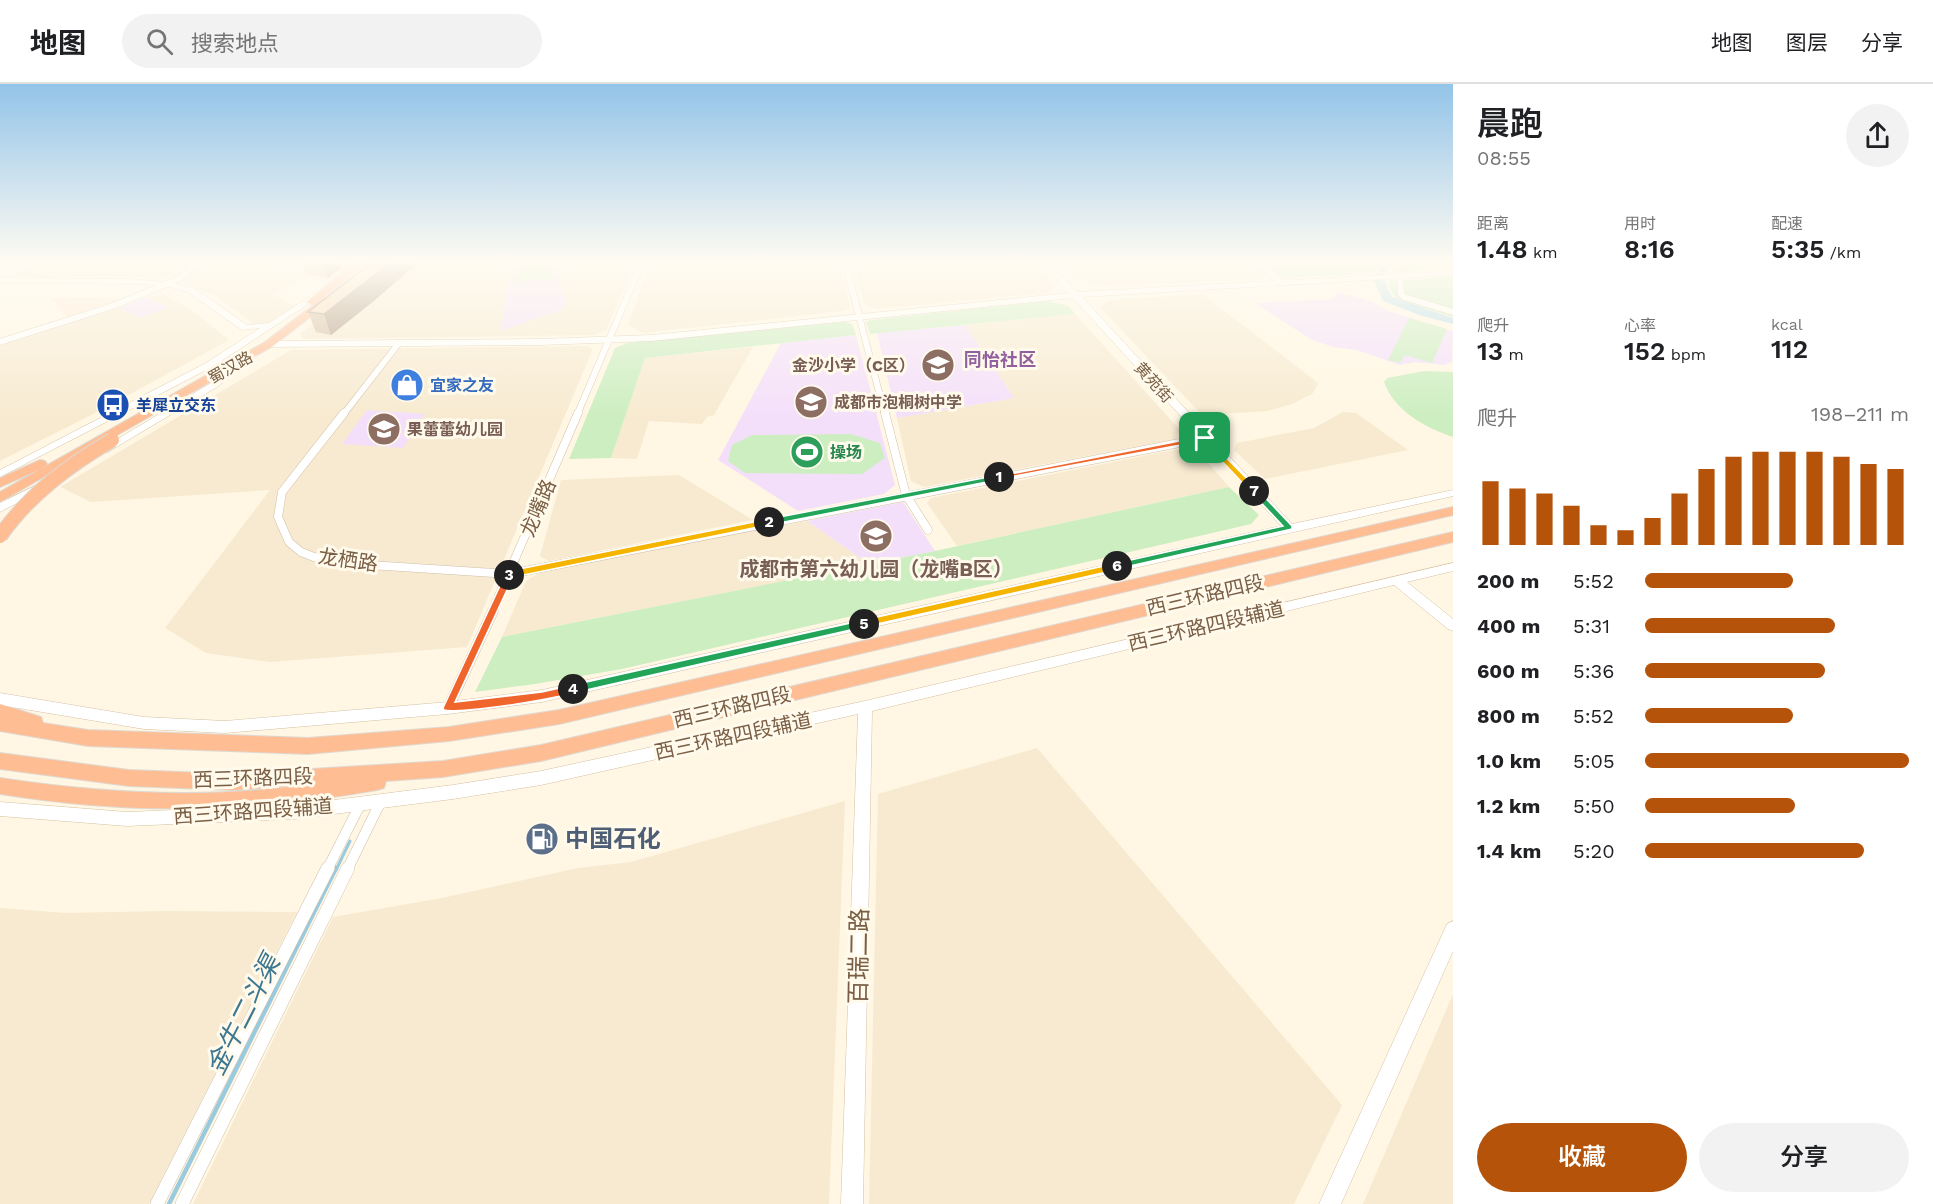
<!DOCTYPE html>
<html lang="zh">
<meta charset="utf-8">
<style>
body{margin:0;font-family:"Work Sans","Noto Sans SC",sans-serif;background:#f2f2f2;color:#202124;height:100vh;display:flex;flex-direction:column;font-size:22px;white-space:nowrap}
*{box-sizing:border-box;margin:0}
p{font-size:20px;color:#757577}
.icon{flex:none;width:33px;height:33px;fill:none;stroke:currentColor;stroke-width:2;stroke-linecap:round;stroke-linejoin:round}
.map{position:relative;flex:1;overflow:hidden}
.side{display:flex;flex-direction:column;background:#fff;width:480px}
.side>*{flex:none}
.pin{position:absolute;display:grid;place-items:center;width:51px;height:51px;color:#fff;margin:-26px;border-radius:12px;box-shadow:0 3px 9px #0006}
.km{position:absolute;width:30px;height:30px;margin:-15px;border-radius:50%;background:#222;color:#fff;font-size:16px;line-height:30px;text-align:center}
.round{display:grid;place-items:center;flex:none;width:63px;height:63px;border-radius:32px;background:#f2f2f2}
.headline{display:flex;align-items:center;justify-content:space-between;height:102px;padding:0 24px}
h1{font-size:33px;font-weight:600;line-height:45px}
.stats{display:grid;grid-template-columns:repeat(3,1fr);gap:9px;height:102px;padding:6px 24px}
.stats div{display:grid;align-content:center}
.stats b{font-size:26px;font-weight:600}
.stats small{font-size:16px;font-weight:400}
.stats p{font-size:16px}
.chart{height:168px;padding:12px 24px}
.chart p{display:flex;justify-content:space-between}
.chart svg{width:100%;height:108px;margin-top:6px;stroke:#b45309;stroke-width:6}
.action{display:flex;gap:12px;margin-top:auto;padding:12px 24px}
.action a{flex:1;height:69px;border-radius:36px;background:#b45309;color:#fff;font-size:24px;font-weight:600;line-height:69px;text-align:center}
.action a+a{background:#f2f2f2;color:#202124}
ul{padding:0 24px;list-style:none;font-size:20px}
li{display:grid;grid-template-columns:96px 72px 1fr;align-items:center;height:45px}
li i{height:15px;border-radius:8px;background:#b45309}
header{display:flex;align-items:center;gap:36px;box-sizing:border-box;height:84px;padding:0 30px;background:#fff;border-bottom:2px solid #e0e0e0}
header strong{font-size:28px}
nav{display:flex;gap:33px;margin-inline-start:auto;font-size:21px}
.search{width:420px;height:54px;background:#f2f2f2;display:flex;align-items:center;gap:15px;box-sizing:border-box;padding:0 21px;border-radius:33px;color:#757577;font-size:22px}
main{display:flex;flex:1;min-height:0}
.map>svg:first-child{display:block}
.residential{fill:#f7ead0}
.commercial{fill:#ffe8d6}
.education{fill:#f4dffb}
.green{fill:#cceec0}
.lines{fill:none;stroke-linecap:round;stroke-linejoin:round}
.stream-far1{stroke:#9acadd;stroke-width:3}
.stream{stroke:#9acadd;stroke-width:4.5}
.river{fill:#b5dcea;fill-rule:evenodd}
.street-far3-casing{stroke:#d1bfa8;stroke-width:7}
.street-far2-casing{stroke:#d1bfa8;stroke-width:9}
.street-far1-casing{stroke:#d1bfa8;stroke-width:11}
.street-casing{stroke:#d1bfa8;stroke-width:14}
.secondary-casing{stroke:#d5c1a4;stroke-width:1}
.highway-casing{stroke:#dfd9d3;stroke-width:2}
.street-far3{stroke:#fff;stroke-width:6}
.street-far2{stroke:#fff;stroke-width:8}
.street-far1{stroke:#fff;stroke-width:10}
.street{stroke:#fff;stroke-width:13}
.secondary{fill:#fff;fill-rule:evenodd}
.highway{fill:#ffbd93;fill-rule:evenodd}
.highway-bridge-casing{stroke:#dfd9d3;stroke-width:16;stroke-linecap:butt}
.highway-bridge{stroke:#ffbd93;stroke-width:14}
.wall{fill:#d4bb9d}
.shaded-wall{fill:#ad9880}
.building{fill:#f7d9b7;stroke:#ad9880;stroke-width:1.5}
.split-1{fill:#f0652b;stroke:#fff;stroke-width:1.5}
.split-2{fill:#22a559;stroke:#fff;stroke-width:1.5}
.split-3{fill:#f5b400;stroke:#fff;stroke-width:1.5}
.split-4{fill:#f0652b;stroke:#fff;stroke-width:1.5}
.split-5{fill:#22a559;stroke:#fff;stroke-width:1.5}
.split-6{fill:#f5b400;stroke:#fff;stroke-width:1.5}
.split-7{fill:#22a559;stroke:#fff;stroke-width:1.5}
.split-8{fill:#f5b400;stroke:#fff;stroke-width:1.5}
.labels{text-anchor:middle;stroke-width:6;stroke-linejoin:round;paint-order:stroke}
.far-education-label{font-size:16px;font-weight:bold;fill:#785e54;stroke:#fffaeb;text-anchor:start}
.far-street-label{font-size:16px;fill:#7a5f46;stroke:#fffaeb}
.far-shop-label{font-size:16px;font-weight:bold;fill:#366cbe;stroke:#fffaeb;text-anchor:start}
.far-transit-label{font-size:16px;font-weight:bold;fill:#164399;stroke:#fffaeb;text-anchor:start}
.far-leisure-label{font-size:16px;font-weight:bold;fill:#27864d;stroke:#fffaeb;text-anchor:start}
.far-quarter-label{font-size:18px;font-weight:bold;fill:#91609e;stroke:#fffaeb}
.street-label{font-size:20px;fill:#7a5f46;stroke:#fffaeb}
.education-label{font-size:20px;font-weight:bold;fill:#785e54;stroke:#fffaeb}
.near-service-label{font-size:24px;font-weight:bold;fill:#4e5e75;stroke:#fffaeb;text-anchor:start}
.near-street-label{font-size:24px;fill:#7a5f46;stroke:#fffaeb}
.near-water-label{font-size:26px;font-style:italic;fill:#3d7790;stroke:#fffaeb}
</style>
<header>
<strong>地图</strong>
<div class="search"><svg class="icon" aria-label="search" viewBox="0 0 24 24"><circle cx="10" cy="10" r="6"/><path d="M15 15l6 6"/></svg>搜索地点</div>
<nav><a>地图</a><a>图层</a><a>分享</a></nav>
</header>
<main>
<div class="map">
<svg width="1453" height="1120" viewBox="0 0 1453 1120">
<rect width="100%" height="100%" fill="#fff7e3"/>
<!-- residential -->
<path class="residential" d="M 39,178 L 193,178 L 177,191 L 158,194 L 104,191 L 48,194 L 8,191 Z
M 203,178 L 282,178 L 274,182 L 299,188 L 309,193 L 272,210 L 295,222 L 270,239 L 254,240 L 216,212 L 183,199 L 183,195 Z
M 390,178 L 511,178 L 501,247 L 563,225 L 560,201 L 564,178 L 636,178 L 606,246 L 594,251 L 303,255 L 300,250 Z
M 650,178 L 839,178 L 850,224 L 844,227 L 643,249 L 628,241 Z
M 854,178 L 1034,178 L 1056,202 L 1048,209 L 876,225 L 864,220 Z
M 1061,178 L 1253,178 L 1268,189 L 1263,195 L 1103,202 L 1078,195 Z
M 163,210 L 189,224 L 229,256 L 103,325 L 0,377 L 0,262 L 119,224 L 140,234 L 167,222 L 147,213 Z
M 1202,210 L 1313,295 L 1318,300 L 1312,310 L 1292,320 L 1267,327 L 1202,331 L 1100,223 L 1110,216 Z
M 1075,230 L 1180,346 L 1176,355 L 924,403 L 911,397 L 897,334 L 1014,314 L 965,241 Z
M 589,262 L 593,265 L 467,563 L 270,578 L 206,569 L 165,544 L 270,406 L 91,418 L 60,403 L 291,266 Z
M 753,263 L 714,331 L 707,333 L 702,340 L 649,337 L 637,375 L 611,374 L 645,274 Z
M 1343,328 L 1356,329 L 1408,366 L 1265,395 L 1234,366 L 1237,359 L 1314,344 Z
M 1184,364 L 1197,366 L 1229,403 L 957,462 L 927,419 L 931,414 Z
M 679,391 L 753,436 L 549,477 L 540,472 L 561,396 Z
M 807,437 L 869,480 L 502,553 L 526,497 L 539,489 Z
M 1037,664 L 1342,1021 L 1294,1120 L 869,1120 L 878,710 Z
M 845,717 L 829,1120 L 193,1120 L 333,833 L 442,814 L 578,784 L 631,778 Z
M 0,824 L 66,829 L 166,827 L 297,828 L 149,1120 L 0,1120 Z
M 1453,910 L 1453,1120 L 1363,1120 Z"/>
<!-- commercial -->
<path class="commercial" d="M 282,178 L 312,178 L 352,183 L 327,201 L 299,188 L 273,182 Z
M 71,213 L 98,213 L 121,215 L 68,234 L 51,215 Z"/>
<!-- education -->
<path class="education" d="M 564,178 L 560,201 L 566,214 L 563,225 L 501,247 L 511,179 Z
M 1338,208 L 1371,217 L 1388,227 L 1453,247 L 1452,278 L 1444,281 L 1415,278 L 1400,281 L 1357,266 L 1333,263 L 1310,255 L 1255,219 L 1332,215 Z
M 147,213 L 168,223 L 140,234 L 119,224 Z
M 965,241 L 1014,314 L 897,334 L 877,249 Z
M 856,251 L 895,401 L 884,410 L 798,427 L 718,376 L 781,259 Z
M 367,326 L 425,330 L 403,364 L 342,360 Z
M 903,418 L 935,467 L 869,480 L 807,437 Z"/>
<!-- green -->
<path class="green" d="M 555,178 L 555,195 L 515,197 L 517,180 Z
M 1263,178 L 1388,178 L 1375,185 L 1375,189 L 1283,194 Z
M 1406,178 L 1453,178 L 1453,184 L 1390,189 Z
M 1453,193 L 1453,233 L 1396,215 L 1389,203 L 1390,197 Z
M 1048,217 L 1068,222 L 1075,230 L 870,250 L 866,238 L 871,236 Z
M 1409,234 L 1447,245 L 1432,279 L 1405,271 L 1400,279 L 1388,276 Z
M 844,238 L 852,240 L 856,251 L 645,274 L 611,374 L 569,375 L 615,264 L 627,259 Z
M 1424,287 L 1453,288 L 1453,353 C 1426,344 1394,327 1384,298 L 1387,294 Z
M 851,350 L 880,359 L 885,374 L 862,390 L 745,389 L 728,377 L 732,361 L 752,351 Z
M 1229,403 L 1259,431 L 1251,440 L 622,585 L 535,600 L 475,608 L 502,553 L 935,467 Z"/>
<g class="lines">
<!-- stream-far1 -->
<path class="stream-far1" d="M 336,786 L 350,757"/>
<!-- stream -->
<path class="stream" d="M 169,1120 L 336,784"/>
<!-- river -->
<path class="river" d="M 1385,178 L 1398,178 L 1389,184 L 1383,194 L 1392,213 L 1453,234 L 1453,240 L 1422,232 L 1383,217 L 1373,194 Z"/>
<defs>
<path id="street-far3" d="M 845,178 L 885,331
M 1256,178 L 1283,199
M 1400,192 L 1401,210 L 1404,213 L 1453,228
M 0,258 L 113,222 L 179,195 L 200,178
M 343,331 L 399,259
M 577,331 L 642,178"/>
<path id="street-far2" d="M 344,329 L 282,408 L 278,433 L 289,458 L 301,468 L 314,473 L 354,480 L 510,490 L 1205,354
M 885,329 L 906,411 L 928,446
M 492,528 L 578,329"/>
<path id="street-far1" d="M 448,624 L 493,527
M 327,786 L 361,719
M 347,786 L 381,717"/>
<path id="street" d="M 157,1120 L 328,784
M 182,1120 L 348,784"/>
<path id="secondary" d="M 1041,178 L 1049,178 L 1077,208 L 1453,187 L 1453,191 L 1082,213 L 1292,440 L 1453,406 L 1453,412 L 542,618 L 448,630 L 225,649 L 144,645 L 0,621 L 0,609 L 144,633 L 225,637 L 448,618 L 542,606 L 1281,442 L 1073,214 L 652,257 L 540,261 L 269,263 L 265,260 L 269,257 L 540,255 L 652,251 L 1069,209 Z
M 0,194 L 127,195 L 166,198 L 194,204 L 247,241 L 269,239 L 320,206 L 327,208 L 212,283 L 0,393 L 0,386 L 206,279 L 260,244 L 242,246 L 188,208 L 166,202 L 127,199 L 0,198 Z
M 251,268 L 259,270 L 217,303 L 108,368 L 100,368 L 99,366 L 211,299 Z
M 43,398 L 47,399 L 47,403 L 0,428 L 0,419 Z
M 1453,479 L 1453,487 L 1407,498 L 1453,535 L 1453,547 L 1448,545 L 1394,501 L 872,627 L 863,1120 L 841,1120 L 858,630 L 541,701 L 453,715 L 294,735 L 127,742 L 0,732 L 0,718 L 127,728 L 294,721 L 453,701 L 541,687 L 865,617 Z
M 1453,837 L 1453,867 L 1341,1120 L 1319,1120 L 1447,840 Z"/>
<path id="highway" d="M 356,178 L 367,178 L 322,215 L 328,215 L 328,219 L 273,262 L 0,418 L 0,408 L 265,258 L 313,221 L 306,218 Z
M 40,376 L 45,377 L 47,380 L 45,383 L 0,403 L 0,394 Z
M 1453,423 L 1453,431 L 559,640 L 449,657 L 308,670 L 88,662 L 0,647 L 0,620 L 41,633 L 43,639 L 88,646 L 308,654 L 449,643 L 559,626 Z
M 1453,448 L 1453,458 L 541,677 L 443,693 L 386,697 L 384,704 L 377,706 C 246,729 132,731 0,710 L 0,694 C 99,709 198,715 297,702 L 231,706 L 129,702 L 0,685 L 0,669 L 129,686 L 231,690 L 443,677 L 541,661 Z"/>
</defs>
<!-- street-far3 casing -->
<use href="#street-far3" class="street-far3-casing"/>
<!-- street-far2 casing -->
<use href="#street-far2" class="street-far2-casing"/>
<!-- street-far1 casing -->
<use href="#street-far1" class="street-far1-casing"/>
<!-- street casing -->
<use href="#street" class="street-casing"/>
<!-- secondary casing -->
<use href="#secondary" class="secondary-casing"/>
<!-- highway casing -->
<use href="#highway" class="highway-casing"/>
<!-- street-far3 -->
<use href="#street-far3" class="street-far3"/>
<!-- street-far2 -->
<use href="#street-far2" class="street-far2"/>
<!-- street-far1 -->
<use href="#street-far1" class="street-far1"/>
<!-- street -->
<use href="#street" class="street"/>
<!-- secondary -->
<use href="#secondary" class="secondary"/>
<!-- highway -->
<use href="#highway" class="highway"/>
<defs>
<path id="highway-bridge" d="M 0,452 C 30,410 68,382 112,356"/>
</defs>
<!-- highway-bridge casing -->
<use href="#highway-bridge" class="highway-bridge-casing"/>
<!-- highway-bridge -->
<use href="#highway-bridge" class="highway-bridge"/>
</g>
<!-- wall -->
<path class="wall" d="M 301,178 L 339,178 L 341,184 L 328,194 L 306,190 Z
M 375,216 L 331,251 L 316,248 L 308,228 Z"/>
<!-- shaded-wall -->
<path class="shaded-wall" d="M 327,178 L 339,178 L 341,184 L 328,194 L 323,181 Z
M 391,178 L 419,178 L 375,216 L 331,251 L 324,230 Z"/>
<!-- building -->
<path class="building" d="M 304,178 L 327,178 L 323,181 Z
M 372,178 L 391,178 L 324,230 L 308,228 Z"/>
<!-- sky -->
<linearGradient id="sky" x2="0" y2="1"><stop stop-color="#93c4e9"/><stop offset="0.53" stop-color="#fffbf2"/><stop offset="1" stop-color="#fffbf2" stop-opacity="0"/></linearGradient>
<rect width="1453" height="335" fill="url(#sky)"/>
<!-- split-1 -->
<path class="split-1" d="M 1205,352 L 1207,353 L 1207,356 L 999,395 L 995,393 Z"/>
<!-- split-2 -->
<path class="split-2" d="M 999,391 L 1003,393 L 1002,395 L 769,441 L 765,438 L 769,435 Z"/>
<!-- split-3 -->
<path class="split-3" d="M 769,435 L 773,438 L 772,440 L 509,494 L 505,491 L 509,487 Z"/>
<!-- split-4 -->
<path class="split-4" d="M 509,487 L 514,491 L 455,618 L 542,608 L 573,601 L 579,605 C 571,614 458,630 444,626 L 443,624 L 505,491 Z"/>
<!-- split-5 -->
<path class="split-5" d="M 864,536 L 868,537 L 868,542 L 573,609 L 568,605 L 573,601 Z"/>
<!-- split-6 -->
<path class="split-6" d="M 1117,479 L 1120,480 L 1120,485 L 864,543 L 860,540 L 864,536 Z"/>
<!-- split-7 -->
<path class="split-7" d="M 1251,405 L 1257,405 L 1292,442 L 1292,445 L 1117,485 L 1112,482 L 1117,479 L 1283,442 L 1251,408 Z"/>
<!-- split-8 -->
<path class="split-8" d="M 1205,352 L 1257,405 L 1257,408 L 1251,408 L 1202,356 L 1202,353 Z"/>
<!-- icons -->
<defs>
<symbol id="school-disc" viewBox="-11 -11 22 22"><circle r="9.5" fill="#8d6e63" stroke="#fffaeb"/><path d="M0-5L7-2L0 1L-7-2ZM-4 1L0 2.5L4 1V4Q0 6-4 4Z" fill="#fff"/></symbol>
<symbol id="shop-disc" viewBox="-11 -11 22 22"><circle r="9.5" fill="#3f7fe0" stroke="#fffaeb"/><path d="M-5-2.5h2.3a2.7 3.5 0 0 1 5.4 0H5L5.5 6h-11ZM-1.5-2.5h3a1.5 2.3 0 0 0-3 0Z" fill="#fff"/></symbol>
<symbol id="bus-disc" viewBox="-11 -11 22 22"><circle r="9.5" fill="#1a4fb4" stroke="#fffaeb"/><path d="M-5-6H5V4H4V6H2V4H-2V6H-4V4H-5ZM-3.5-4V0h7V-4ZM-3.5 1.2v1.5H-2V1.2ZM2 1.2v1.5H3.5V1.2Z" fill="#fff"/></symbol>
<symbol id="stadium-disc" viewBox="-11 -11 22 22"><circle r="9.5" fill="#2e9e5b" stroke="#fffaeb"/><path d="M0-5a6.5 5 0 1 0 0 10a6.5 5 0 1 0 0-10ZM-3.5-1.8h7v3.6h-7Z" fill="#fff"/></symbol>
<symbol id="fuel-disc" viewBox="-11 -11 22 22"><circle r="9.5" fill="#5c6f8a" stroke="#fffaeb"/><path d="M-5.5-6h7V0h2V4h1.3V-2.5L3-4.5l.8-.8L6-3V5H2.5V1h-1V6h-7ZM-4.2-4.7v3.2H.2V-4.7Z" fill="#fff"/></symbol>
</defs>
<g fill-rule="evenodd">
<use href="#school-disc" x="919" y="262" width="38" height="38"/>
<use href="#shop-disc" x="388" y="282" width="38" height="38"/>
<use href="#school-disc" x="792" y="299" width="38" height="38"/>
<use href="#bus-disc" x="94" y="302" width="38" height="38"/>
<use href="#school-disc" x="365" y="326" width="38" height="38"/>
<use href="#stadium-disc" x="788" y="349" width="38" height="38"/>
<use href="#school-disc" x="857" y="433" width="38" height="38"/>
<use href="#fuel-disc" x="523" y="736" width="38" height="38"/>
</g>
<g class="labels">
<!-- far-education labels -->
<g class="far-education-label">
<text x="915" y="287" text-anchor="end">金沙小学（C区）</text>
<text x="834" y="324">成都市泡桐树中学</text>
<text x="407" y="351">果蕾蕾幼儿园</text>
</g>
<!-- far-street labels -->
<g class="far-street-label">
<text transform="translate(230 283) rotate(-30)" y="6">蜀汉路</text>
<text transform="translate(1154 298) rotate(48)" y="6">黄苑街</text>
</g>
<!-- far-shop labels -->
<g class="far-shop-label">
<text x="430" y="307">宜家之友</text>
</g>
<!-- far-transit labels -->
<g class="far-transit-label">
<text x="136" y="327">羊犀立交东</text>
</g>
<!-- far-leisure labels -->
<g class="far-leisure-label">
<text x="830" y="374">操场</text>
</g>
<!-- far-quarter labels -->
<g class="far-quarter-label">
<text x="1000" y="282">同怡社区</text>
</g>
<!-- street labels -->
<g class="street-label">
<text transform="translate(538 424) rotate(-67)" y="7">龙嘴路</text>
<text transform="translate(348 476) rotate(8)" y="7">龙栖路</text>
<text transform="translate(1205 511) rotate(-13)" y="7">西三环路四段</text>
<text transform="translate(1206 542) rotate(-13)" y="7">西三环路四段辅道</text>
<text transform="translate(732 623) rotate(-13)" y="7">西三环路四段</text>
<text transform="translate(733 652) rotate(-12)" y="7">西三环路四段辅道</text>
<text transform="translate(253 694) rotate(-2)" y="7">西三环路四段</text>
<text transform="translate(253 727) rotate(-4)" y="7">西三环路四段辅道</text>
</g>
<!-- education labels -->
<g class="education-label">
<text x="876" y="492">成都市第六幼儿园（龙嘴B区）</text>
</g>
<!-- near-service labels -->
<g class="near-service-label">
<text x="565" y="763">中国石化</text>
</g>
<!-- near-street labels -->
<g class="near-street-label">
<text transform="translate(859 872) rotate(-89)" y="8">百瑞二路</text>
</g>
<!-- near-water labels -->
<g class="near-water-label">
<text transform="translate(243 931) rotate(-63)" y="9">金牛二斗渠</text>
</g>
</g>
</svg>
<div class="pin" style="left:1205px;top:354px;background:#1e9e55"><svg class="icon" aria-label="arrive" viewBox="0 0 24 24"><path d="M6 21V4h12l-3 4 3 4H6"/></svg></div>
<b class="km" style="left:999px;top:393px">1</b>
<b class="km" style="left:769px;top:438px">2</b>
<b class="km" style="left:509px;top:491px">3</b>
<b class="km" style="left:573px;top:605px">4</b>
<b class="km" style="left:864px;top:540px">5</b>
<b class="km" style="left:1117px;top:482px">6</b>
<b class="km" style="left:1254px;top:407px">7</b>
</div>
<section class="side">
<div class="headline"><div><h1>晨跑</h1><p>08:55</p></div><a class="round"><svg class="icon" aria-label="share" viewBox="0 0 24 24"><path d="M12 15V3M7 8l5-5 5 5M5 13v7h14v-7"/></svg></a></div>
<div class="stats">
<div><p>距离</p><b>1.48<small> km</small></b></div>
<div><p>用时</p><b>8:16</b></div>
<div><p>配速</p><b>5:35<small> /km</small></b></div>
</div>
<div class="stats">
<div><p>爬升</p><b>13<small> m</small></b></div>
<div><p>心率</p><b>152<small> bpm</small></b></div>
<div><p>kcal</p><b>112</b></div>
</div>
<div class="chart"><p><span>爬升</span>198–211 m</p>
<svg viewBox="0 0 160 44" preserveAspectRatio="none"><path d="M5 44V18M15 44V21M25 44V23M35 44V28M45 44V36M55 44V38M65 44V33M75 44V23M85 44V13M95 44V8M105 44V6M115 44V6M125 44V6M135 44V8M145 44V11M155 44V13"/></svg>
</div>
<ul>
<li><b>200 m</b>5:52<i style="width:56%"></i></li>
<li><b>400 m</b>5:31<i style="width:72%"></i></li>
<li><b>600 m</b>5:36<i style="width:68%"></i></li>
<li><b>800 m</b>5:52<i style="width:56%"></i></li>
<li><b>1.0 km</b>5:05<i style="width:100%"></i></li>
<li><b>1.2 km</b>5:50<i style="width:57%"></i></li>
<li><b>1.4 km</b>5:20<i style="width:83%"></i></li>
</ul>
<div class="action"><a>收藏</a><a>分享</a></div>
</section>
</main>
